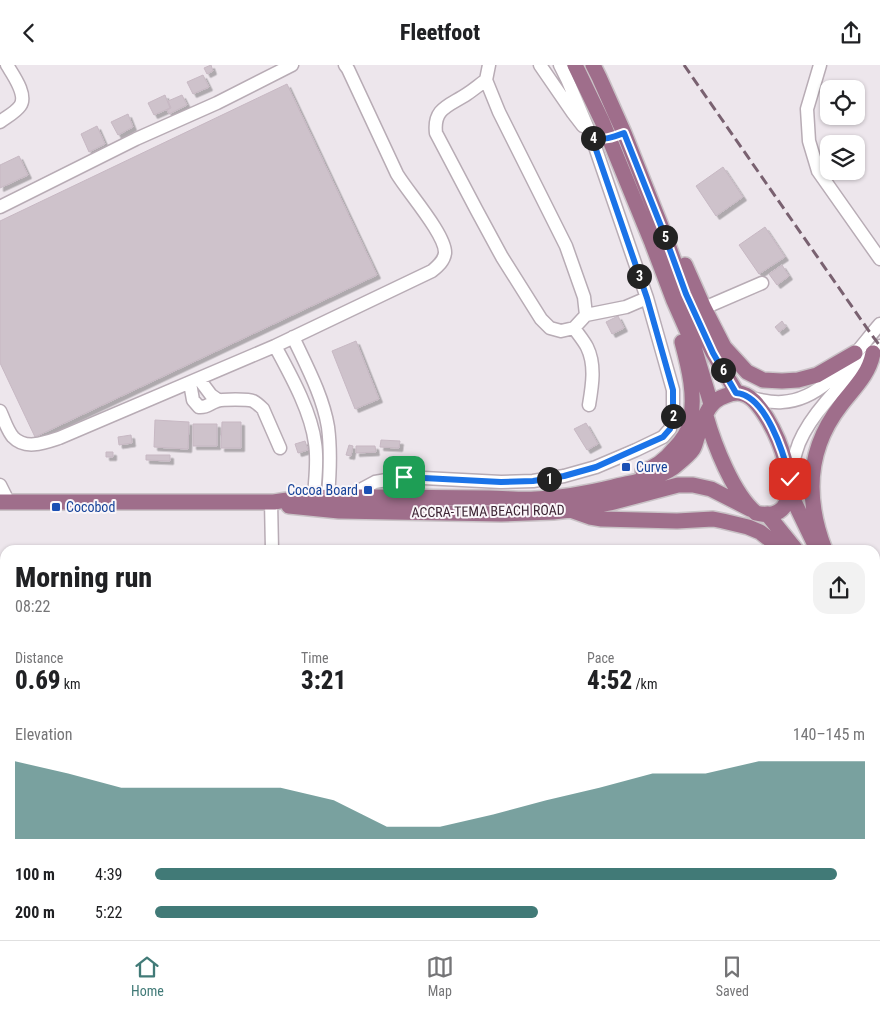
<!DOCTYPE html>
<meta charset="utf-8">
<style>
body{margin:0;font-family:"Roboto Condensed",sans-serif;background:#f2f2f2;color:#202124;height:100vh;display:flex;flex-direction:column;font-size:19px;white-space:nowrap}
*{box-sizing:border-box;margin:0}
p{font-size:16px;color:#757577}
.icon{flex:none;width:28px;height:28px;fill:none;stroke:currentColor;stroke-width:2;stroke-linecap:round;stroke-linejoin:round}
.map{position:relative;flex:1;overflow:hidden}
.drawer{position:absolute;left:0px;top:480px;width:880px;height:395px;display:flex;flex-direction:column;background:#fff;border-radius:15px 15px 0 0;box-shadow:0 1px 4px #0004}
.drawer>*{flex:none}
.tools{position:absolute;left:820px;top:15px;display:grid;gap:10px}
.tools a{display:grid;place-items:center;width:45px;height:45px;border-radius:10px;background:#fff;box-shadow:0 1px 4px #0004;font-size:25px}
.pin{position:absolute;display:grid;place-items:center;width:42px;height:42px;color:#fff;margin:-21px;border-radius:10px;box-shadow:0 2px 8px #0006}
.km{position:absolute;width:25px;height:25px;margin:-12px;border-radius:50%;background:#222;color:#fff;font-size:14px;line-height:25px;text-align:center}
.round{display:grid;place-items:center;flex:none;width:52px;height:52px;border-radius:15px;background:#f2f2f2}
.headline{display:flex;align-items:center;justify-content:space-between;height:85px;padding:0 15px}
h1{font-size:28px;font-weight:800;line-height:38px}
.metrics{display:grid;grid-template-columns:repeat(3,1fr);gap:8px;height:85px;padding:5px 15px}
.metrics div{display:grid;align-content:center}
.metrics b{font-size:25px;font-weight:800}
.metrics small{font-size:14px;font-weight:400}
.metrics p{font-size:14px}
.chart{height:140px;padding:10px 15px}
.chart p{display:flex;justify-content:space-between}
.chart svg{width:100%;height:90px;margin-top:5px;fill:#417a77;opacity:.7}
ul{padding:0 15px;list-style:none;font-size:16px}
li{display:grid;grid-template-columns:80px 60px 1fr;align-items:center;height:38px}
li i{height:12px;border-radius:6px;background:#417a77}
header{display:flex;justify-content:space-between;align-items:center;height:65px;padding:0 15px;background:#fff;font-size:22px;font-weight:800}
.menu{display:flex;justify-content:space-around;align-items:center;height:70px;border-top:1px solid #e0e0e0;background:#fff;font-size:14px;color:#757577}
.menu a{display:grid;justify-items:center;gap:2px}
.menu .selected{color:#417a77}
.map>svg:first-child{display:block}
.building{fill:#cec2cb;stroke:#c7b8c3;filter:url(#shadow)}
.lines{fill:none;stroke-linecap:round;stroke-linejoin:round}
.minor-casing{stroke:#b8acb5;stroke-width:15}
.major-casing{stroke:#c9c2c6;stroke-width:18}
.minor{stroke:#fff;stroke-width:12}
.major{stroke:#9f6e8b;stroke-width:15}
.rail{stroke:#796170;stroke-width:3;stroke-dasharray:10 5;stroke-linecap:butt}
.route-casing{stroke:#fff;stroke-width:10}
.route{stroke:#1a73e8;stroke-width:6}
.transit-dot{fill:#1a4fb4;stroke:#faf6f9;stroke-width:2}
.labels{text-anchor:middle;stroke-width:4;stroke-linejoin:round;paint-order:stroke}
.transit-label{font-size:14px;fill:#164399;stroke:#faf6f9;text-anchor:start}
.street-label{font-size:14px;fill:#3e2635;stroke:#faf6f9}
</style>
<header><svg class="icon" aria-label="back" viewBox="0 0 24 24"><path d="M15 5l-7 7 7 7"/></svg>Fleetfoot<svg class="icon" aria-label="share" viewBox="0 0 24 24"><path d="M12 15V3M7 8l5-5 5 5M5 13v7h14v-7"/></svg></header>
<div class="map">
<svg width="880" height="875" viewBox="0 0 880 875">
<defs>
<filter id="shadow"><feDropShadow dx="3.5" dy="3.5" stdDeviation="0" flood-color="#0004"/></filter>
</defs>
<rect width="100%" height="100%" fill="#ede6ec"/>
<!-- building -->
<path class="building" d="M 211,0 L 213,6 L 207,9 L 204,3 Z
M 203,10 L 209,22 L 193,29 L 187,17 Z
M 287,19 L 377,210 L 35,372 L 0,298 L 0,156 Z
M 165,30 L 170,43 L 154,50 L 148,38 Z
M 182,30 L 187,40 L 169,49 L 167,45 L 171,43 L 168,36 Z
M 128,49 L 133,62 L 118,70 L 111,57 Z
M 97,61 L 105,79 L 89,87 L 81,69 Z
M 19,91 L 28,110 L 0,123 L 0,100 Z
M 723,102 L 743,132 L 716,151 L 696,121 Z
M 765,162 L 785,192 L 759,209 L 739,180 Z
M 782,200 L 789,211 L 777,220 L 769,209 Z
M 618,251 L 624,263 L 612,269 L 606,257 Z
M 782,256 L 786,262 L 779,267 L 775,262 Z
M 356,276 L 379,334 L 355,344 L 332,286 Z
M 155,355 L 189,357 L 188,384 L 154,382 Z
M 222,357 L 241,357 L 241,383 L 221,383 Z
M 586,358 L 598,379 L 587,385 L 574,364 Z
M 193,359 L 217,359 L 217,381 L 193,381 Z
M 131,370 L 132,378 L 119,380 L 118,372 Z
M 381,375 L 400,376 L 399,383 L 380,382 Z
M 305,376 L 308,385 L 298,388 L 295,379 Z
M 349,380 L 353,381 L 351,391 L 346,390 Z
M 356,381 L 375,381 L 376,387 L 356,388 Z
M 106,387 L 113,387 L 113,392 L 106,392 Z
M 146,390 L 170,390 L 170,396 L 146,395 Z
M 3,496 L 5,496 L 5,510 L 3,510 Z
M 5,566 L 5,580 L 0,580 L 0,567 Z
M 2,645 L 5,657 L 0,658 L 0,646 Z
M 5,673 L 5,681 L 0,683 L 0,674 Z
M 5,684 L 5,695 L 2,695 L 0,685 Z
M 878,726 L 880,726 L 880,739 L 877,739 L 878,750 L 875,750 L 875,736 L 878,736 Z
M 875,778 L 880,778 L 880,789 L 875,789 Z
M 880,833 L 880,875 L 865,875 L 864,870 L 875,870 L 875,834 Z
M 0,835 L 3,835 L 5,841 L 0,842 Z
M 4,843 L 5,847 L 5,862 L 0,864 L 0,844 Z
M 329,870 L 330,875 L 312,875 L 328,870 Z
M 348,870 L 372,870 L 369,871 L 370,875 L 350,875 Z
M 530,870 L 539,870 L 541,875 L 531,875 Z
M 545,870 L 577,870 L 578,873 L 570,875 L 546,875 Z
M 619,870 L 630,870 L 631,875 L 620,875 Z
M 687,870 L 688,875 L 676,875 L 676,873 Z"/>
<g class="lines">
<defs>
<path id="minor" d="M 540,0 L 573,48 L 583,61
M 820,0 L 807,44 L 809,76 L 818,106 L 880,194
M 486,15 C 479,20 473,25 467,29 C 449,41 433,43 436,68 L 476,144 L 502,192 L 541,254 L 550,263 L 561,266 L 574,263 L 586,250 L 584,232 L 566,181 L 499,47 L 486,15 L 489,0
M 0,57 C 6,52 15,48 20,41 C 28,30 13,10 7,0
M 0,142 L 136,74 L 217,38 L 292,0
M 704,243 L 762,218
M 586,250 L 626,242 L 647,233
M 574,263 C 578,269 584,276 587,282 C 596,300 592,322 589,340
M 293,272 C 306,300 323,331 328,362 C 331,385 330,408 328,431
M 275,281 C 290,309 311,346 315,378 C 318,396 315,414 314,432
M 199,314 L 211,330 L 218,335
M 190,318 L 193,335 L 199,342 C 207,343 210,338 217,336 C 222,334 249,334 253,336 C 257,338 260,341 263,344 L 280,383
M 751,333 C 761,335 771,338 782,337 C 825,335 854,289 880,259
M 0,346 C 4,354 7,365 13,372 C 25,385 44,378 59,373 L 275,281 L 432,206 C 438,201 444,196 445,188 C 446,170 407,126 397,109 L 348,4 L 345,0
M 790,412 C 792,401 795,389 799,378 C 814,342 853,309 880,281
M 0,420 L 8,436
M 347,432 L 375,417 L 404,412 L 501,417 L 533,416 L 564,411 L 596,402 L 636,385 L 663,372 L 670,364 L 673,351 L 673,325 L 647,233 L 592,73 L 567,14 L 560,0
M 271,436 L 272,485
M 0,530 L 5,530
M 875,700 L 880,698
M 0,733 L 5,744
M 67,870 L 69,875
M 200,870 L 207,875
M 471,870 L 473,875
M 850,870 L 851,875
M 10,875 L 33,870"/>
<path id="major" d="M 575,0 L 602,56 L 652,178 L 674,236 L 693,279 L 711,339
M 593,0 L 599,12 L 624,68 L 663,166 L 686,229 L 700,261 L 713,288 L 737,328
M 685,200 L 704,243 L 724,282 L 747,307 L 763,315 L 782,316 L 798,315 L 817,310 L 855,288
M 643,406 C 657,402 666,394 674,384 C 681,377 688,367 690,358 C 696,331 689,303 682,277
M 790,428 L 816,482
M 0,437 L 274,437 C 307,431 339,432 372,432 C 411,432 450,433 489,433 C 504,433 520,435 535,434 C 561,433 588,428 613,422 C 633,417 657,414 674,402 C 680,397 689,390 693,384 C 695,381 696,376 697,373 C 704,356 706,337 725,331 C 730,329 738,327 743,329 C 772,336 823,465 756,448 C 733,429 714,379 706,351
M 289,441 L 339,446 L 501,449 L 553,447 L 579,444 L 610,438 L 678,420 L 693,420 L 711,424 L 750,444
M 573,446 L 590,452 L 602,454 L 677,456 L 713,454 L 723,456 L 748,462 L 760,467 L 783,485
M 767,449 L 796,485
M 825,485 C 805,434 806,385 841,340 C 853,324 869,310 873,288
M 875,551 L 880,556
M 875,580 L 880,585"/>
</defs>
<!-- minor casing -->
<use href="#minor" class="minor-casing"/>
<!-- major casing -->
<use href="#major" class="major-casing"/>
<!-- minor -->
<use href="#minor" class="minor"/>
<!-- major -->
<use href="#major" class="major"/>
<!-- rail -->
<path class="rail" d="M 684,0 L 871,269 L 880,281"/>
</g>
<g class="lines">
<defs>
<path id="route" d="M 404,412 L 501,417 L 533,416 L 564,411 L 596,402 L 636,384 L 663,372 L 670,364 L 673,351 L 673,325 L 647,233 L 592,73 C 605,75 611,73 624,68 L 663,166 L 686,229 L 713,288 L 736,328 C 766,330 784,389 790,414"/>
</defs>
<!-- route casing -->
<use href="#route" class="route-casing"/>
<!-- route -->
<use href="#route" class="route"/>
</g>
<!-- markers -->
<g class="transit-dot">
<rect x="621" y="397" width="10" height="10" rx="2.5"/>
<rect x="363" y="420" width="10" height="10" rx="2.5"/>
<rect x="51" y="437" width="10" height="10" rx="2.5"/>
</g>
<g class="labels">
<!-- transit labels -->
<g class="transit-label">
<text x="636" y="407">Curve</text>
<text x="358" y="430" text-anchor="end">Cocoa Board</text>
<text x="66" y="447">Cocobod</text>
</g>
<!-- street labels -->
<g class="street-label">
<text transform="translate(488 446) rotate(-1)" y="5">ACCRA-TEMA BEACH ROAD</text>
</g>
</g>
</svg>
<div class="tools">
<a><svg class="icon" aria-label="locate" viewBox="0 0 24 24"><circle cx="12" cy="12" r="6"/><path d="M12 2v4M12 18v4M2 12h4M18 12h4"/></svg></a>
<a><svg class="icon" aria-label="layers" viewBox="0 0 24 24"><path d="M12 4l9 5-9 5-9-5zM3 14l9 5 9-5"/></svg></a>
</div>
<div class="pin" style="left:404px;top:412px;background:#1e9e55"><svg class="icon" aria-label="arrive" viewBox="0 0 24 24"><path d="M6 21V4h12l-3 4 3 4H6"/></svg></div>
<div class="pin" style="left:790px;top:414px;background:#d93025"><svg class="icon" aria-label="check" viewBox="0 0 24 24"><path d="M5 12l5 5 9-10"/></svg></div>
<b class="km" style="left:549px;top:414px">1</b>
<b class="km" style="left:673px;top:351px">2</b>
<b class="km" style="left:639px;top:211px">3</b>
<b class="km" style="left:593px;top:73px">4</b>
<b class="km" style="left:665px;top:172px">5</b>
<b class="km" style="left:723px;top:305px">6</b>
<section class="drawer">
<div class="headline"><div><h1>Morning run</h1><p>08:22</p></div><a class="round"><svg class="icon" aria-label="share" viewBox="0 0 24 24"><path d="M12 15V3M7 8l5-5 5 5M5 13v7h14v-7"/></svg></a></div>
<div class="metrics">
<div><p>Distance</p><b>0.69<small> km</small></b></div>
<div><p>Time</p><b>3:21</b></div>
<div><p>Pace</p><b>4:52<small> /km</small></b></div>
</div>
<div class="chart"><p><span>Elevation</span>140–145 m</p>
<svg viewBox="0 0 160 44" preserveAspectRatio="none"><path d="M0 44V6L10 12L20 19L30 19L40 19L50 19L60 25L70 38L80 38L90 32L100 25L110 19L120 12L130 12L140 6L150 6L160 6V44z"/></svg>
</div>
<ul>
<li><b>100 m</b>4:39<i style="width:96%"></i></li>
<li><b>200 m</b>5:22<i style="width:54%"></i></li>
</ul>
</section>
</div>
<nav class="menu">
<a class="selected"><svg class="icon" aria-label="home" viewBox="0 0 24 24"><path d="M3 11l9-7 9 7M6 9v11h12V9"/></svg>Home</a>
<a><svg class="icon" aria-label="map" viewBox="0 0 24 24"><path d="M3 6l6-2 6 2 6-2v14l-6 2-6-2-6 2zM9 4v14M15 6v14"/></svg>Map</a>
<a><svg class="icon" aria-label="saved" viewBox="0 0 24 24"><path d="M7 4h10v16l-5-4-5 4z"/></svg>Saved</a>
</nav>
